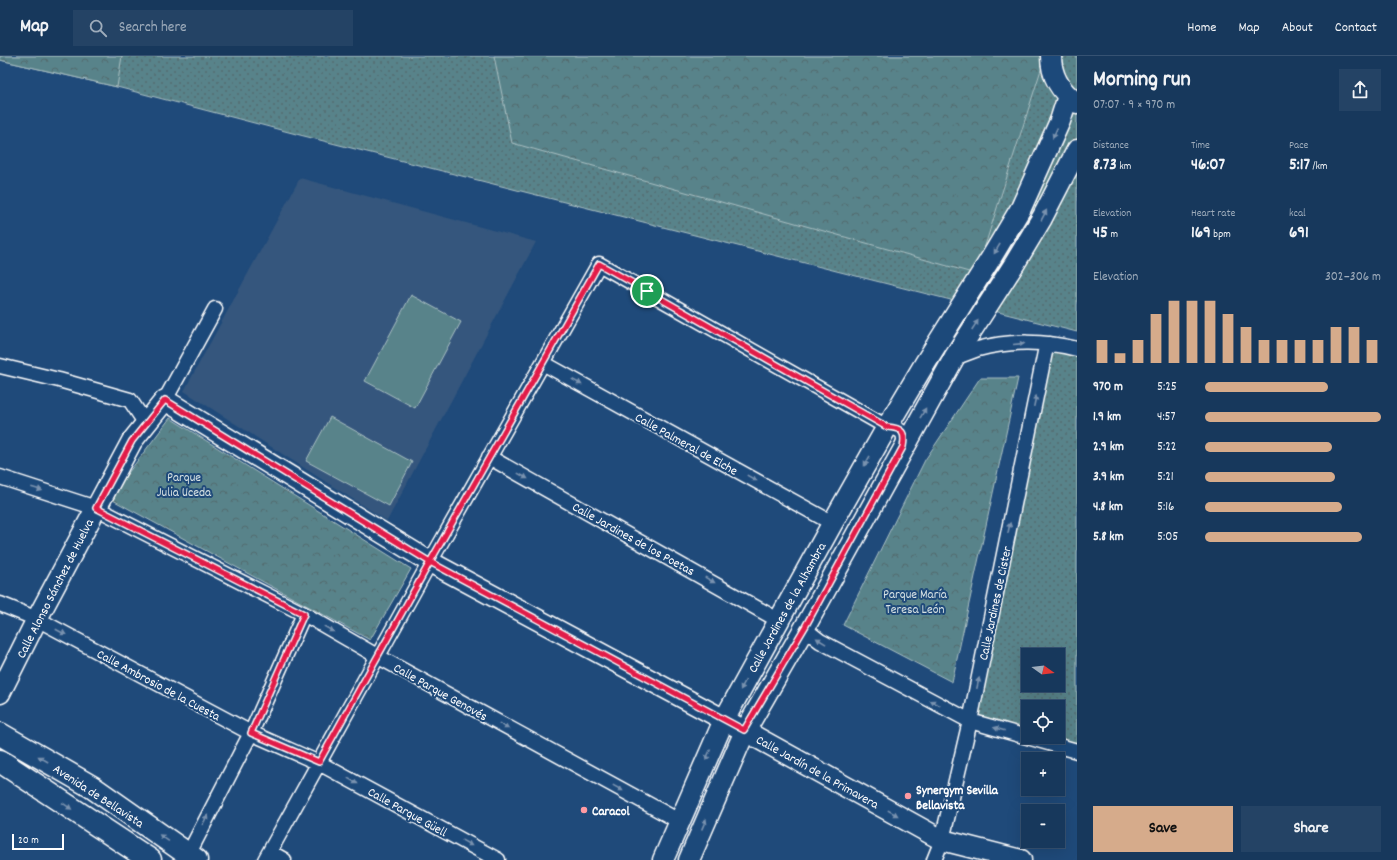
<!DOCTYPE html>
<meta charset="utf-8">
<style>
body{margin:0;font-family:Dekko,sans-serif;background:#244365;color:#f1f3f6;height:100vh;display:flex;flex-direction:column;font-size:15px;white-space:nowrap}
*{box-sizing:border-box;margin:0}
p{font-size:13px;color:#9eacbb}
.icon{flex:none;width:22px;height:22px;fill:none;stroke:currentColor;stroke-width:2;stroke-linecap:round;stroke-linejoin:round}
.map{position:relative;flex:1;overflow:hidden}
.panel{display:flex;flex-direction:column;background:#17385c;width:320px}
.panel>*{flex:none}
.needle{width:26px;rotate:104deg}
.buttons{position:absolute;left:1021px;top:592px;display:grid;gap:8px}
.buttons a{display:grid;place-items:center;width:44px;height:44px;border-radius:0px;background:#17385c;box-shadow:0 4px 16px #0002,0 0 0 1px #365272;font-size:20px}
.scale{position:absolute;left:12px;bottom:10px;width:52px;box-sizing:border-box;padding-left:4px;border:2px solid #fff;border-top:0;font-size:11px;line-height:14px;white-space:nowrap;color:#fff;-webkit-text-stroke:3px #1f4a7a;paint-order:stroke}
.pin{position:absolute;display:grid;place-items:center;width:34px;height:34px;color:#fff;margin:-17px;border:2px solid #fff;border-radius:50%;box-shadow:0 1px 4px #0007}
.round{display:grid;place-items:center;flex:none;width:42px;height:42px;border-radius:0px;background:#244365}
.headline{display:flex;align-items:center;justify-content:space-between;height:68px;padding:0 16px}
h1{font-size:22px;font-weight:800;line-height:30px}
.stats{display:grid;grid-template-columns:repeat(3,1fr);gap:6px;height:68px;padding:4px 16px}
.stats div{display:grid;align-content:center}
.stats b{font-size:17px;font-weight:800}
.stats small{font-size:11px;font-weight:400}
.stats p{font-size:11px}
.chart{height:112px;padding:8px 16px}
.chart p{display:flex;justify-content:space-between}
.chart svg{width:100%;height:72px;margin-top:4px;stroke:#d6ab8b;stroke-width:6}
.button{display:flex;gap:8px;margin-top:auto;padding:8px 16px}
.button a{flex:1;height:46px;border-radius:0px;background:#d6ab8b;color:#111;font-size:16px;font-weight:800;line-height:46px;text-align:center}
.button a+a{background:#244365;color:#f1f3f6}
ul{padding:0 16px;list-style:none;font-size:13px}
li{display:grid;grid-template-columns:64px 48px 1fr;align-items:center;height:30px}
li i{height:10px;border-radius:5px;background:#d6ab8b}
header{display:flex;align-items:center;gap:24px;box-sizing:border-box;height:56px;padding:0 20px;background:#17385c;border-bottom:1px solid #365272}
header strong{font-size:19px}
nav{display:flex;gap:22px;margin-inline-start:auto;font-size:14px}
.search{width:280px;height:36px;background:#244365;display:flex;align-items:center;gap:10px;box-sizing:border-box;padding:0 14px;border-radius:0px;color:#9eacbb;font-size:15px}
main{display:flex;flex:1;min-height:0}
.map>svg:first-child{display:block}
.built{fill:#34567d}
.grass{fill:url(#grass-dots);stroke:#acc1c4;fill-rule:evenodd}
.forest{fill:url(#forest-crowns);stroke:#acc1c4}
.garden{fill:#58838a;stroke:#acc1c4}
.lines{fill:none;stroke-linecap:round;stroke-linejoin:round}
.street-casing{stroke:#fff;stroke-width:17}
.secondary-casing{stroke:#fff;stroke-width:23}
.primary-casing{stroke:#fff;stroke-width:25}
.street{stroke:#1f4a7a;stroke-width:14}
.secondary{stroke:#1f4a7a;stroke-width:20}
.primary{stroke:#1f4a7a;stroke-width:22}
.oneway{fill:#7992af}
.route-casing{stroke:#fff;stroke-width:8}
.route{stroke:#e11d48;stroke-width:5}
.poi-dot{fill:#ff9aa2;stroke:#1f4a7a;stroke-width:1.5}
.labels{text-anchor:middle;stroke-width:4;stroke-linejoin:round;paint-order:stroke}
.street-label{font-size:13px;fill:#fff;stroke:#1f4a7a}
.park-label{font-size:13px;fill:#d5e0e2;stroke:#1f4a7a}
.poi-label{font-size:13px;font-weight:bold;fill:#fff;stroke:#1f4a7a;text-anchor:start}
</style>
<header>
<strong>Map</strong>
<div class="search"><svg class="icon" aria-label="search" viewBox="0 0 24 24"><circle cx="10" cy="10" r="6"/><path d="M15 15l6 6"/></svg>Search here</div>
<nav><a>Home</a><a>Map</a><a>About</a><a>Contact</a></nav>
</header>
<main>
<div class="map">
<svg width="1077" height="804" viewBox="0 0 1077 804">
<defs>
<pattern id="grass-dots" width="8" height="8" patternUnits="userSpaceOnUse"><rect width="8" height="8" fill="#58838a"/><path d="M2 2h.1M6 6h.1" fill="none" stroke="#536a6e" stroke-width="1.8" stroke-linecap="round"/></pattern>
<pattern id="forest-crowns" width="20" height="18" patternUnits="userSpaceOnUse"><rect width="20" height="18" fill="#58838a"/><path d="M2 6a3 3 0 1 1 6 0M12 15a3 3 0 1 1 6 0" fill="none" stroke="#536a6e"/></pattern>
</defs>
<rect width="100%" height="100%" fill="#1f4a7a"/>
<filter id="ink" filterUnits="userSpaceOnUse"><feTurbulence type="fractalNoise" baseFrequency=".025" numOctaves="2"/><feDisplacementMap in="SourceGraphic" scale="8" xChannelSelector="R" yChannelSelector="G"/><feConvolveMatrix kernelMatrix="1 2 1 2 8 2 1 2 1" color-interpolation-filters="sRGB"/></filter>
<g filter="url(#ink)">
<!-- built -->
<path class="built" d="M 300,122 L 536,186 L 387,465 L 184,335 Z"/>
<!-- grass -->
<path class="grass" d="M 0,0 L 1077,0 L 1077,276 L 300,79 L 117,31 L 0,4 Z
M 1050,288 L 1077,294 L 1077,695 L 970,665 ZM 1028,599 L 1058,599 L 1058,629 L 1028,629 ZM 1028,651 L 1058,651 L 1058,681 L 1028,681 Z"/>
<!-- forest -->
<path class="forest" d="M 0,0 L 122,0 L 117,31 L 0,4 Z
M 494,0 L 1042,0 L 1045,1 L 976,218 L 512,87 Z
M 980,322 L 1018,322 L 952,626 L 843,569 L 925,404 Z
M 170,362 L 411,513 L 370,584 L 109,442 Z"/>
<!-- garden -->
<path class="garden" d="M 411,239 L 461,266 L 415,352 L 365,325 Z
M 330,361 L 412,406 L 389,450 L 306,405 Z"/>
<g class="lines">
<defs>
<path id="street" d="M 954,302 C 962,299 970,296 978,293 C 1009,284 1046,285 1077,293
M 543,307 L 825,463 L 832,468
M 0,310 L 59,324 L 130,344 L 146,368
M 165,344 L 215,253
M 489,401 L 778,564
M 0,421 L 96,452 L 304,558 L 377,600 L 679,765
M 0,548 L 37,563 L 251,677 L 319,707 L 498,804
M 805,571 L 811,578 L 820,585 L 970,665 L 1077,695
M 270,796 L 284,804
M 188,799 L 251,677 L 304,558
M 265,804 L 430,506 L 599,208 L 887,371 C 902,373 906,376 903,391
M 934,804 L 942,784 L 970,665 L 1045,296 L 1050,288"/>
<path id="secondary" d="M 1051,0 C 1051,20 1061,36 1077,47
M 0,637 L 37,563 L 132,385 L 165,344 L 430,506 L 745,675 L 942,784 L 1021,804
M 663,804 L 724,664 L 832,468 L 887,371 L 925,307 L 991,202 L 1021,152 L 1060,65 L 1068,40
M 689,804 L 745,675 L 805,571 L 954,302 L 1015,207 L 1042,162 L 1077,94"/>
<path id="primary" d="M 0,678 L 92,731 L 196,804
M 0,705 L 150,804"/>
</defs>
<!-- street casing -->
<use href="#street" class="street-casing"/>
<!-- secondary casing -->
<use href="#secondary" class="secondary-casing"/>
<!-- primary casing -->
<use href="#primary" class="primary-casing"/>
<!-- street -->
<use href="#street" class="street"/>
<!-- secondary -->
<use href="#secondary" class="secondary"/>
<!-- primary -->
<use href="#primary" class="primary"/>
</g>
<!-- one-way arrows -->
<defs><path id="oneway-solid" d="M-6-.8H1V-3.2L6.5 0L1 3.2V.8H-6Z"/></defs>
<g class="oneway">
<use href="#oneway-solid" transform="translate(1055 77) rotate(114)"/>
<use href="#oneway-solid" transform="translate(1044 159) rotate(-62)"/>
<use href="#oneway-solid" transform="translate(997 193) rotate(121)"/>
<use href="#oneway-solid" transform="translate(975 269) rotate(-57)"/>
<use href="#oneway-solid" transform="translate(1019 288) rotate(-5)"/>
<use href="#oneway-solid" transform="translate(577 326) rotate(29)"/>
<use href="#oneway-solid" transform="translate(1035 345) rotate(-78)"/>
<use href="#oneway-solid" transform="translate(923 357) rotate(-60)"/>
<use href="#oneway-solid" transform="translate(867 405) rotate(120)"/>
<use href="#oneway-solid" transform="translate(523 420) rotate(29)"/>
<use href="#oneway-solid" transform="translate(752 422) rotate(29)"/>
<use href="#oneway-solid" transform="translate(37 433) rotate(18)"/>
<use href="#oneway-solid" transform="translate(1009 472) rotate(-78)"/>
<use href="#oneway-solid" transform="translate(710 524) rotate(29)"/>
<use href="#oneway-solid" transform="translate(329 573) rotate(30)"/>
<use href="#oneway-solid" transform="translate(61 576) rotate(28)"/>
<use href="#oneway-solid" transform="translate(821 585) rotate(-148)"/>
<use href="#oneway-solid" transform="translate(978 627) rotate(-78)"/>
<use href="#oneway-solid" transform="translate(743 629) rotate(118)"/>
<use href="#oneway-solid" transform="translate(935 647) rotate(-152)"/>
<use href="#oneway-solid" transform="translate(504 670) rotate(29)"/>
<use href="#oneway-solid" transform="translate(999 673) rotate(-164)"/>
<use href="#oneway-solid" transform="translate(708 699) rotate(114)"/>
<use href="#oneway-solid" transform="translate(43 703) rotate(-150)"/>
<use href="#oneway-solid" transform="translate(353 725) rotate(29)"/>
<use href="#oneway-solid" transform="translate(618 732) rotate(29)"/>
<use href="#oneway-solid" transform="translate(67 750) rotate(34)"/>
<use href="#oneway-solid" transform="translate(893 757) rotate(29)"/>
<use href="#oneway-solid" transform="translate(205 764) rotate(-62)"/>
<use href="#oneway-solid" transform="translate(704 768) rotate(-67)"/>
<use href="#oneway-solid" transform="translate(164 782) rotate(-145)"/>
<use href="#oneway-solid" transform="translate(467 787) rotate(29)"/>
</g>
</g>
<g class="lines" filter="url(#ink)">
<defs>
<path id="route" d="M 647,235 L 599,208 L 430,506 L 165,344 L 132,385 L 96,452 L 304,558 L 251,677 L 319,706 L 430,506 L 744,674 L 805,571 L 903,391 C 906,376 902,372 887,371 L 647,235"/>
</defs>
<!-- route casing -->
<use href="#route" class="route-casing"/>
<!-- route -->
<use href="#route" class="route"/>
</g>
<!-- markers -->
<g class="poi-dot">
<circle cx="908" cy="740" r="4"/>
<circle cx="584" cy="754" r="4"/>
</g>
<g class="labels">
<!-- street labels -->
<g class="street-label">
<text transform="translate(687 387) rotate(29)" y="5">Calle Palmeral de Elche</text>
<text transform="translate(634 482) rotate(29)" y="5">Calle Jardines de los Poetas</text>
<text transform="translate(54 532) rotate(-63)" y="5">Calle Alonso Sánchez de Huelva</text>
<text transform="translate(994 547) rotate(-78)" y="5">Calle Jardines de Cister</text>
<text transform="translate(786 551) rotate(-61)" y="5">Calle Jardines de la Alhambra</text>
<text transform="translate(159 628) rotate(28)" y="5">Calle Ambrosio de la Cuesta</text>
<text transform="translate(441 635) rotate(29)" y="5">Calle Parque Genovés</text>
<text transform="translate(818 715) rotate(29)" y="5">Calle Jardín de la Primavera</text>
<text transform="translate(99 739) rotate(33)" y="5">Avenida de Bellavista</text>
<text transform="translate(408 755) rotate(29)" y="5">Calle Parque Güell</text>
</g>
<!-- park labels -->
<g class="park-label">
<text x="184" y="425">Parque<tspan x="184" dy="15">Julia Uceda</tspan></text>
<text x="915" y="542">Parque María<tspan x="915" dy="15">Teresa León</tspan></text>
</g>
<!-- poi labels -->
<g class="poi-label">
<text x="916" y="738">Synergym Sevilla<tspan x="916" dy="15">Bellavista</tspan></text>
<text x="592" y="759">Caracol</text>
</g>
</g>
</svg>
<div class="buttons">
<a><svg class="needle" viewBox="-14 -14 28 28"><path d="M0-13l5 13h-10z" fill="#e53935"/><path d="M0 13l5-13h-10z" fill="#9eacbb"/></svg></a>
<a><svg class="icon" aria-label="locate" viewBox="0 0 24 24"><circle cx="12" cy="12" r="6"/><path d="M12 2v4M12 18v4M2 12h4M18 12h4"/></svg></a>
<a>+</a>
<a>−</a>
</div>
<div class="scale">20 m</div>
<div class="pin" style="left:647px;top:235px;background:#1e9e55"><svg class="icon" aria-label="arrive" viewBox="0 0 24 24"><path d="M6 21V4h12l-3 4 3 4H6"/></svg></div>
</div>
<section class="panel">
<div class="headline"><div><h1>Morning run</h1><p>07:07 · 9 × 970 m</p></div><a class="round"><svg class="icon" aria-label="share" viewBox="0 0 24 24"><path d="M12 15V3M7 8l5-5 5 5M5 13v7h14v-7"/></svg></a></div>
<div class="stats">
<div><p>Distance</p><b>8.73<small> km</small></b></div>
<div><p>Time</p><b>46:07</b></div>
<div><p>Pace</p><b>5:17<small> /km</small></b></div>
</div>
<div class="stats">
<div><p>Elevation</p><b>45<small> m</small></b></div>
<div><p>Heart rate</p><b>169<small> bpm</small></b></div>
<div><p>kcal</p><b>691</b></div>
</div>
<div class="chart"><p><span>Elevation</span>302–306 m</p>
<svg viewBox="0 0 160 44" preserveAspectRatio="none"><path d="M5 44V30M15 44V38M25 44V30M35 44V14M45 44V6M55 44V6M65 44V6M75 44V14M85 44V22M95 44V30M105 44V30M115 44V30M125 44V30M135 44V22M145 44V22M155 44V30"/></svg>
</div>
<ul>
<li><b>970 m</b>5:25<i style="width:70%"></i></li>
<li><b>1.9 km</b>4:57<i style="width:100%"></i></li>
<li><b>2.9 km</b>5:22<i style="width:72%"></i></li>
<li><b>3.9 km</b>5:21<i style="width:74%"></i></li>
<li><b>4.8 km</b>5:16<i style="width:78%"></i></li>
<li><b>5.8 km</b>5:05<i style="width:89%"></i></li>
</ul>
<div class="button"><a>Save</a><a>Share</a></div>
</section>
</main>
